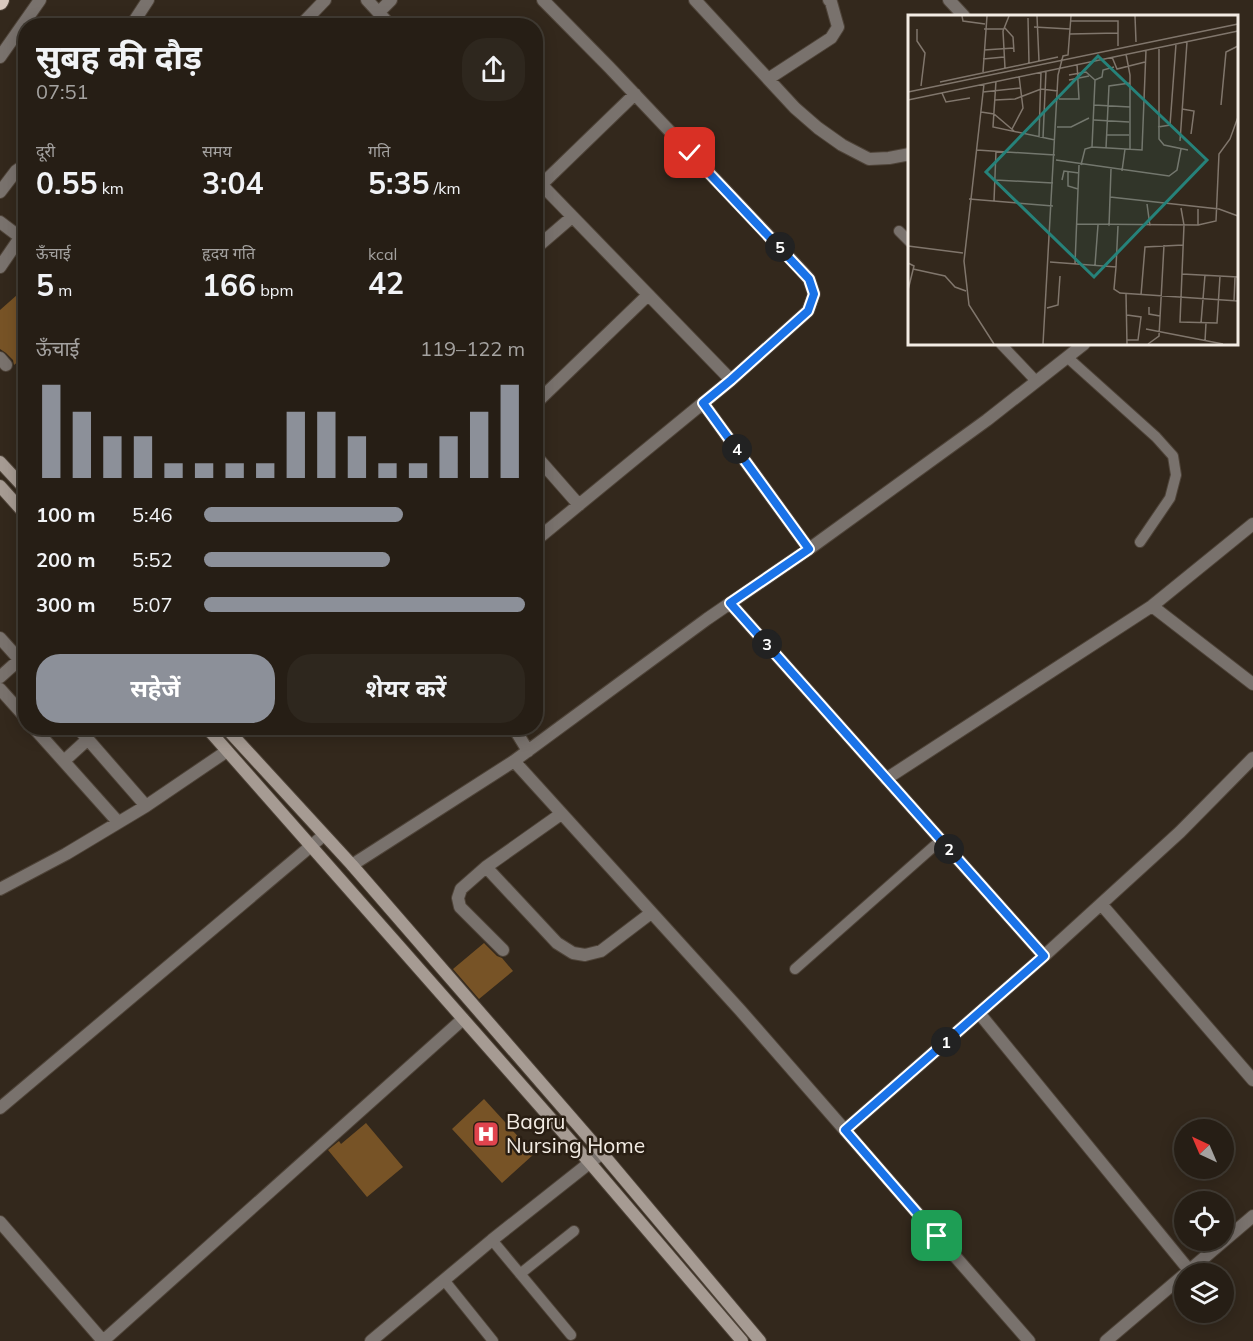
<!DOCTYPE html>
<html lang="hi">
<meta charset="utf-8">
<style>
body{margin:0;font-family:Mulish,"Noto Sans Devanagari",sans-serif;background:#2e271e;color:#f1f3f6;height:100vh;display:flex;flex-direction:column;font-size:22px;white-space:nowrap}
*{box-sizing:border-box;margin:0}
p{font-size:20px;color:#a4a2a0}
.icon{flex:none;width:33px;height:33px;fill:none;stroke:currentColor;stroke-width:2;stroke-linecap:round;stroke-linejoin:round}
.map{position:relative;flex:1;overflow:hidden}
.side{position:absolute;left:18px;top:18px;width:525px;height:717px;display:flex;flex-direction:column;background:#261e15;border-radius:24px;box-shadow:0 3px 15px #0003,0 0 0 2px #423c34}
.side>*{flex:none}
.needle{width:39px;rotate:316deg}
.buttons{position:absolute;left:1174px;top:1119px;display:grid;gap:12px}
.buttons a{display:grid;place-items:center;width:60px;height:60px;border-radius:50%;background:#261e15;box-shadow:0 3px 15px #0003,0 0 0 2px #423c34;font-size:30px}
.pin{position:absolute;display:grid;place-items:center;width:51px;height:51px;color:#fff;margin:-26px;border-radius:12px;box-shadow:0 3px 9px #0006}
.km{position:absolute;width:30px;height:30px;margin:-15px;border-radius:50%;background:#222;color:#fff;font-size:16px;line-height:30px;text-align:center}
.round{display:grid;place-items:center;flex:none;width:63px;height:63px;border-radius:24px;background:#2e271e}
.overview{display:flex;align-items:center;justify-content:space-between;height:102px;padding:0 18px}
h1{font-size:33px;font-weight:700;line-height:45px}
.figures{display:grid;grid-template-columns:repeat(3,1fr);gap:9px;height:102px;padding:6px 18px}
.figures div{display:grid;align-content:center}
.figures b{font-size:30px;font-weight:700}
.figures small{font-size:16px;font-weight:400}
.figures p{font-size:16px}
.chart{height:168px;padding:12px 18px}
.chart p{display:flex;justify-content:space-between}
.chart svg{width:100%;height:108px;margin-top:6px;stroke:#8c9099;stroke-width:6}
.button{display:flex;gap:12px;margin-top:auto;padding:12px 18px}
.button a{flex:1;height:69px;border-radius:24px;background:#8c9099;color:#fff;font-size:24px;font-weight:700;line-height:69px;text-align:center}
.button a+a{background:#2e271e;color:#f1f3f6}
ul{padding:0 18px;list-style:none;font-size:20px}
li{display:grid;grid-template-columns:96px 72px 1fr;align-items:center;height:45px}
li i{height:15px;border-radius:8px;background:#8c9099}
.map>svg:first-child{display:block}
.building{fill:#775326}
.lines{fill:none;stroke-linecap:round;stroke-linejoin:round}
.service-casing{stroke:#4e4338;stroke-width:12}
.minor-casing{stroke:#4e4338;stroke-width:14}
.tertiary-casing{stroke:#4e4338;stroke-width:14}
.secondary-casing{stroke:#4e4338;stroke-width:14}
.trunk-casing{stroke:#4e4338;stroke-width:18}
.service{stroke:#79726d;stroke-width:10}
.minor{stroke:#79726d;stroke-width:12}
.tertiary{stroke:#79726d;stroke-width:12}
.secondary{stroke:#a69b93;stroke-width:12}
.trunk{stroke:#d8c8be;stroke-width:16}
.route-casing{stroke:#fff;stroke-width:12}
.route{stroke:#1a73e8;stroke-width:8}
.labels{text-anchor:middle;stroke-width:5;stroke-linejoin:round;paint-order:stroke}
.poi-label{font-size:21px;fill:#f3ece4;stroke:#291e13;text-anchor:start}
.inset-road{fill:none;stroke:#80766c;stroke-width:1.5}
.view{fill:#26827a;fill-opacity:0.15;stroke:#26827a;stroke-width:3}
.inset-edge{fill:none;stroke:#f3ece4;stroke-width:3}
</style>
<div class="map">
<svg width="1253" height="1341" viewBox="0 0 1253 1341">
<rect width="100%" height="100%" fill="#33281c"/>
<!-- building -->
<path class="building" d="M 26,287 L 26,355 L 14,365 L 13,360 L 6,353 L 0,349 L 0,310 Z
M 484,943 L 497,956 L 502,958 L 513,971 L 479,999 L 453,969 Z
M 484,1099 L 534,1154 L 502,1183 L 452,1129 Z
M 366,1123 L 403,1167 L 367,1197 L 328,1150 L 339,1141 L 341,1144 Z"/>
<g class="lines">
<defs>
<path id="service" d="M 899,231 L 910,242
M 1001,344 L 1036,381
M 1067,357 L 1156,437 L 1173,456 L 1176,475 L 1170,498 L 1140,542
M 795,969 L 941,840
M 492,1240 L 571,1335
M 520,1274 L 574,1231
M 444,1280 L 493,1341"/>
<path id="minor" d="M 367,0 L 391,26
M 695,0 L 795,108 L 818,128 L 842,145 L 869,159 L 889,158 L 910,154
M 949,0 L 964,16
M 379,12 L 391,0
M 131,26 L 148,0
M 300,26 L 325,0
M 768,79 L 831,38 L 838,27 L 831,2 L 829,0
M 536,179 L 731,380
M 541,185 L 635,94
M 0,192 L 16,171 L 26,164
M 0,222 L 25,241
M 536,248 L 572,217
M 0,267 L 26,229
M 0,358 L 6,365
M 536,403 L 648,295
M 703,403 L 809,549
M 536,456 L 579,505
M 536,540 L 731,380 L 808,311 L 814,294 L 809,279 L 801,270 L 609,67 L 543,0
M 730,603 L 1044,956
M 1152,606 L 1253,684
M 0,638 L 26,667
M 0,677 L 19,660
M 0,689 L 26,718
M 34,728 L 118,822
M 78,728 L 146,806
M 514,728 L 528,751
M 64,761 L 88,739
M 514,761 L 740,1010 L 1029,1341
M 886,779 L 1152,606 L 1253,524
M 352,865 L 514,761 L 707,619 L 809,549 L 987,420 L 1084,344
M 486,867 L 557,943 L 573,953 L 585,955 L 601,951 L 651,913
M 0,889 L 66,854 L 146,806 L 227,751
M 1101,904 L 1253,1080
M 503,950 L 460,907 L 458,898 L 461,889 L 486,867 L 561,814
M 979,1013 L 1189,1270
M 0,1108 L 324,835
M 845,1130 L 1044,956 L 1180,832 L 1253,758
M 0,1222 L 103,1341
M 1185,1274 L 1253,1216
M 103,1341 L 463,1019
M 371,1341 L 492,1240 L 602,1153
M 1106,1341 L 1185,1274"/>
<path id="tertiary" d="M 0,57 L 40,0"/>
<path id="secondary" d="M 0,462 L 26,490
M 0,486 L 26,515
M 207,728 L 590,1163 L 742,1341
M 226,728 L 352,865 L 602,1153 L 760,1341"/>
<path id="trunk" d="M 0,2 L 1,0"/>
</defs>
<!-- service casing -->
<use href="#service" class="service-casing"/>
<!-- minor casing -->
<use href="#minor" class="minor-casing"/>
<!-- tertiary casing -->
<use href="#tertiary" class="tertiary-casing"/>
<!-- secondary casing -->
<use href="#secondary" class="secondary-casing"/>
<!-- trunk casing -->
<use href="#trunk" class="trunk-casing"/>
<!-- service -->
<use href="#service" class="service"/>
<!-- minor -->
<use href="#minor" class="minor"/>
<!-- tertiary -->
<use href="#tertiary" class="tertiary"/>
<!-- secondary -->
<use href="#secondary" class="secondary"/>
<!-- trunk -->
<use href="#trunk" class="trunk"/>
</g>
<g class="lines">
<defs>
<path id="route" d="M 690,153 L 809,279 L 814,294 L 808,311 L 731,380 L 703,403 L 809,549 L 730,603 L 1044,956 L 845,1130 L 937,1236"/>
</defs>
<!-- route casing -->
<use href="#route" class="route-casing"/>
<!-- route -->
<use href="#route" class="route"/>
</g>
<!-- icons -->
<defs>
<symbol id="hospital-square" viewBox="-11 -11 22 22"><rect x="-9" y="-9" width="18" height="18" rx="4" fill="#e0444e" stroke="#291e13"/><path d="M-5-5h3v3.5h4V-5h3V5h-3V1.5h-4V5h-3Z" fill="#fff"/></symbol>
</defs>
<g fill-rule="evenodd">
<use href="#hospital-square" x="471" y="1119" width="30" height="30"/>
</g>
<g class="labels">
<!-- poi labels -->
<g class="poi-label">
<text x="506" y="1129">Bagru<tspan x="506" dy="24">Nursing Home</tspan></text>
</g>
</g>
<!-- overview -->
<g transform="translate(908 15)">
<rect width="330" height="330" fill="#33281c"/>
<path class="inset-road" d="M 54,1 L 55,6 L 77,9M 129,1 L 131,46M 227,1 L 228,27M 120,3 L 121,48M 163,6 L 210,6 L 210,31M 96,12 L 105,22 L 106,37M 126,12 L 162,14M 9,14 L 9,26 L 17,38 L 13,71M 76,14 L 96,14M 162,19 L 210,18M 251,32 L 251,124 L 256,130 L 280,135M 76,35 L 106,33M 218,39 L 222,60 L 222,135M 204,42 L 209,54 L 237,47M 75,44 L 96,42M 97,53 L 95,16 L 101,1M 75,57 L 79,1M 161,60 L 178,57 L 187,65 L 184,132 L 234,135 L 238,35M 161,65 L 181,61M 187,65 L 194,62 L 195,55 L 206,52M 88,66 L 85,112 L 147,125M 32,67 L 150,42M 76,69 L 56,246 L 61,290 L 86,329M 0,77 L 330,9M 75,77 L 113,73M 34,78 L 38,87 L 62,83M 151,84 L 171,84 L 169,49M 0,85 L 330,16M 87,85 L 107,84 L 133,74 L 150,76M 186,90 L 222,92M 313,90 L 318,37 L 330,31M 274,94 L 286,96 L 283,119M 73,97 L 86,99 L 106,116M 186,105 L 221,107M 149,112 L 163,112 L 181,103M 250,112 L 262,110 L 268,29M 104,114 L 115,93 L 111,61M 198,120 L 221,120M 131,122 L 133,57M 135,123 L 138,56M 272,126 L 279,27M 198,133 L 201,71 L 222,68M 69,135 L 147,140M 148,145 L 261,161 L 269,155 L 273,134M 173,150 L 177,134 L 184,132M 160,156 L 160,171 L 170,174M 214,156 L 217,134M 87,165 L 145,168M 154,165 L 156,156 L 171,158M 202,182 L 311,194 L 330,201M 61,184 L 145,191M 86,186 L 88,136M 239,189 L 242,211M 273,193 L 276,210 L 272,307 L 309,308 L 312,261M 169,209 L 290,210 L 290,194M 290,210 L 308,206 L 311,139 L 322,124 L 330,102M 201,211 L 203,154M 0,231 L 55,238M 142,247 L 208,252 L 210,211M 0,248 L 6,251 L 0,275M 167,249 L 171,150M 187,250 L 190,210M 208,252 L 206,274 L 212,278 L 330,286M 5,254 L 37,261 L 47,272 L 58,276M 274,259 L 330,262M 218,279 L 219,329M 233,280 L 237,232 L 275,230M 326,286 L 327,262M 241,292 L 241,299 L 252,301M 139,293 L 150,290 L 152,261M 219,300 L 233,302 L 230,325 L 219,325M 293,308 L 297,260M 238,314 L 315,329M 297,326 L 298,308M 135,329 L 150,60 L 155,41 L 160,40 L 163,1M 240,329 L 251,321 L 256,230"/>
<path class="view" d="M 190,41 L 299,145 L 186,262 L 78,157 Z"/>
<rect width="330" height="330" class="inset-edge"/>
</g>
</svg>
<div class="buttons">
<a><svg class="needle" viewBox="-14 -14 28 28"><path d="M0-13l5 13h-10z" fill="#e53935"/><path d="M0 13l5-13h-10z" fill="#a4a2a0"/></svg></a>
<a><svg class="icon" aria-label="locate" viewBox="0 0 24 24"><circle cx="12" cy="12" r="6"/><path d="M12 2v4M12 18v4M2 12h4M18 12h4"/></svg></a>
<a><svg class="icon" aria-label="layers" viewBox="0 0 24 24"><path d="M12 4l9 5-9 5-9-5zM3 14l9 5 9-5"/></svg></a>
</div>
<div class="pin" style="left:937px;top:1236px;background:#1e9e55"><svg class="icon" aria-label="arrive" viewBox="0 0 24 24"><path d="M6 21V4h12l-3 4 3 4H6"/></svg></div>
<div class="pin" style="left:690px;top:153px;background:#d93025"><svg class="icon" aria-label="check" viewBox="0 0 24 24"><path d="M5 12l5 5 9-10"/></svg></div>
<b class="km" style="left:946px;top:1042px">1</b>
<b class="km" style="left:949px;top:849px">2</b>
<b class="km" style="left:767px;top:644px">3</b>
<b class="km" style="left:737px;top:449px">4</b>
<b class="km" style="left:780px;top:247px">5</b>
<section class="side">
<div class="overview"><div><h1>सुबह की दौड़</h1><p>07:51</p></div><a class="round"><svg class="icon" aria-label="share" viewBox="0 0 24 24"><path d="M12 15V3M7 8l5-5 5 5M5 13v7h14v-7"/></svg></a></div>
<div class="figures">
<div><p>दूरी</p><b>0.55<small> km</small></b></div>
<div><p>समय</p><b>3:04</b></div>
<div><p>गति</p><b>5:35<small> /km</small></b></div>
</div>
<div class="figures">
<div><p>ऊँचाई</p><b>5<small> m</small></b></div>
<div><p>हृदय गति</p><b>166<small> bpm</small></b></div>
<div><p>kcal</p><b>42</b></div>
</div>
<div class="chart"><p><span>ऊँचाई</span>119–122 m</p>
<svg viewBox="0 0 160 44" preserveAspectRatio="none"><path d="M5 44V6M15 44V17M25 44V27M35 44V27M45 44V38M55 44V38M65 44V38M75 44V38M85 44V17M95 44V17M105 44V27M115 44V38M125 44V38M135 44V27M145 44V17M155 44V6"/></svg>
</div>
<ul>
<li><b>100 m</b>5:46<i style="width:62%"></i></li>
<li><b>200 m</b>5:52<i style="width:58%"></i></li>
<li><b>300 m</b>5:07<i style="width:100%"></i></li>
</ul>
<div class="button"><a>सहेजें</a><a>शेयर करें</a></div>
</section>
</div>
